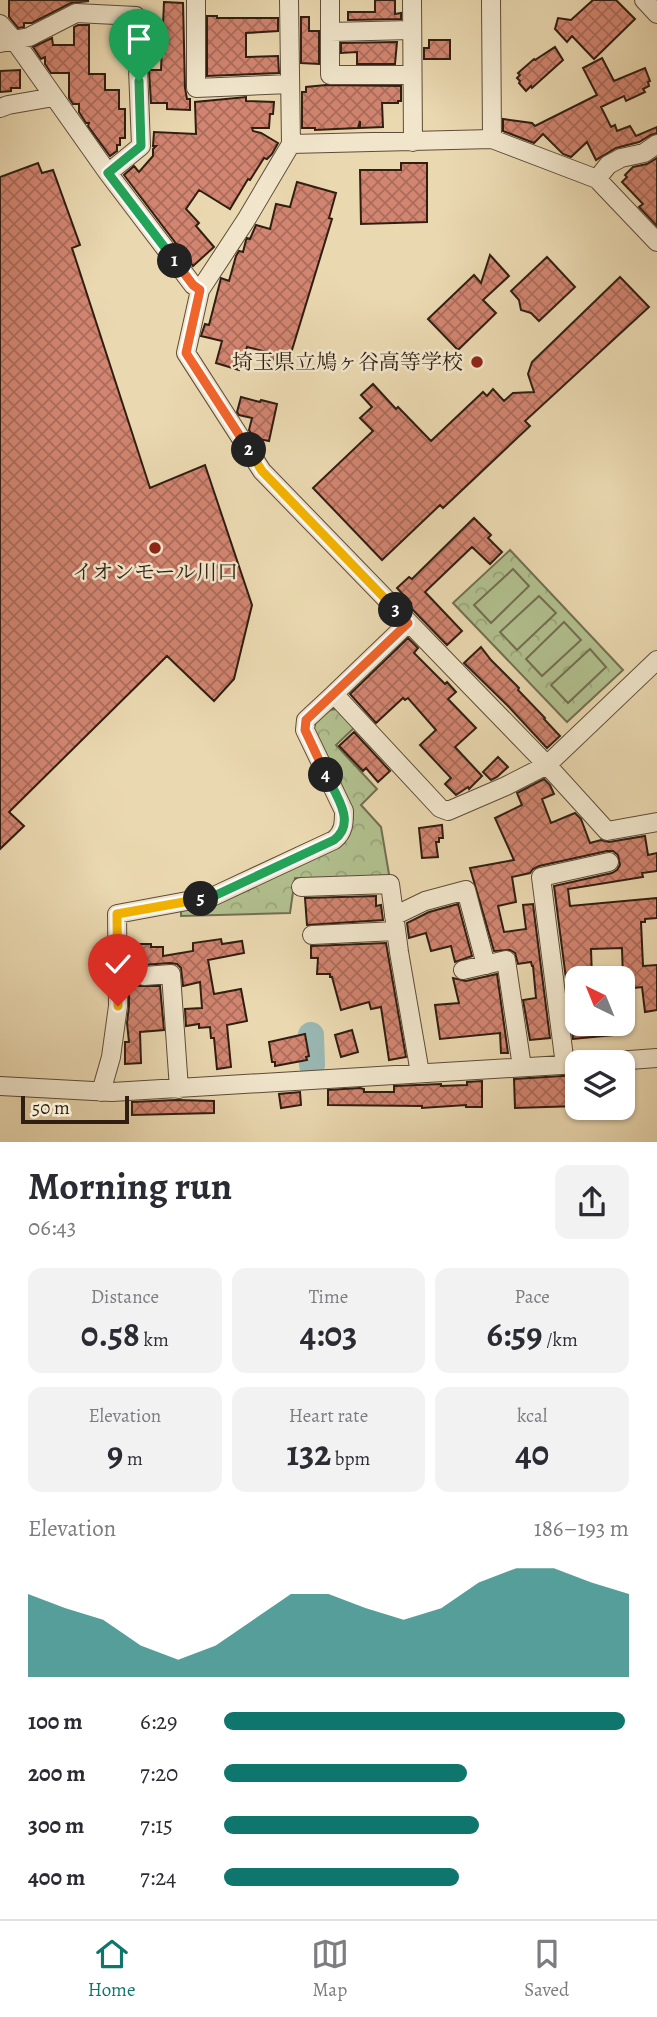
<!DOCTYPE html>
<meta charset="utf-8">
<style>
body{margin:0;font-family:Alegreya,"Noto Serif JP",serif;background:#f2f2f3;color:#2b2b33;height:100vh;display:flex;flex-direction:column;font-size:26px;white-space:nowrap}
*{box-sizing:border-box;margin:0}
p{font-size:23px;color:#7c7c81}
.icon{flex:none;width:38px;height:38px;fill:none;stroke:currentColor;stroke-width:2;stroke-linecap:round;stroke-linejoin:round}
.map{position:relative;height:1142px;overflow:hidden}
.panel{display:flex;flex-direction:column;background:#fff;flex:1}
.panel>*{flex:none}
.needle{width:46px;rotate:317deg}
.tools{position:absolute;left:565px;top:966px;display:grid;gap:14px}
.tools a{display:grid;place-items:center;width:70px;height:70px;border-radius:14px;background:#fff;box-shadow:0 2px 5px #0004;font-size:35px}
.scale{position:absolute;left:21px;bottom:18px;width:108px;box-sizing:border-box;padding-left:7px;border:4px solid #301e12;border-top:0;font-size:19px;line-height:24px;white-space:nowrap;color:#301e12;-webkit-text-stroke:5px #f1e6cc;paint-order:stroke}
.pin{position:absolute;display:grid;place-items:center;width:60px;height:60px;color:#fff;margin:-72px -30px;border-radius:50% 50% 50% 0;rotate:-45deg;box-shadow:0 0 7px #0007}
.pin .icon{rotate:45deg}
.km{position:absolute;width:35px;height:35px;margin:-18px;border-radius:50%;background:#222;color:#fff;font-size:19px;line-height:35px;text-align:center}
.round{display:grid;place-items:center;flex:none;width:74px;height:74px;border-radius:14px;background:#f2f2f3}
.summary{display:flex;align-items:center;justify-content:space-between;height:119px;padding:0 28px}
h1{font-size:38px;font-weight:700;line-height:52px}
.metrics{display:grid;grid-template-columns:repeat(3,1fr);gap:10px;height:119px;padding:7px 28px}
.metrics div{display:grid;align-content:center;border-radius:14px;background:#f2f2f3;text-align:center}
.metrics b{font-size:35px;font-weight:700}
.metrics small{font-size:19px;font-weight:400}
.metrics p{font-size:19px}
.chart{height:196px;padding:14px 28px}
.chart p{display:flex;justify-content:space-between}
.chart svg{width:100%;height:126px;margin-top:7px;fill:#0f766e;opacity:.7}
ul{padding:0 28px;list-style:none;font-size:23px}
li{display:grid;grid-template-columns:112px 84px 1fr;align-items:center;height:52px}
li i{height:18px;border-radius:9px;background:#0f766e}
.menu{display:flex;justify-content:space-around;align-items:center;height:98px;border-top:2px solid #e1e1e2;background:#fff;font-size:19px;color:#7c7c81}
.menu a{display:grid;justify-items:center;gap:4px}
.menu .current{color:#0f766e}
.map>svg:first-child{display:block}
.park{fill:url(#park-crowns);stroke:#716f50;stroke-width:2}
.pitch{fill:#b2c08f;stroke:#716f50;stroke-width:2}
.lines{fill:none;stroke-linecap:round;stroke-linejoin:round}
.river{stroke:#9ab8b4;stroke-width:26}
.building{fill:url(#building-cross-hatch);stroke:#301e12;stroke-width:2}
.minor-casing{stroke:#5e4c3a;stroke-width:20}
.minor{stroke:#f1e6cc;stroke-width:18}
.split-1-casing{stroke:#fff;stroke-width:14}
.split-2-casing{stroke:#fff;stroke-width:14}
.split-3-casing{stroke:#fff;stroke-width:14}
.split-4-casing{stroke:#fff;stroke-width:14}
.split-5-casing{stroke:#fff;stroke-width:14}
.split-6-casing{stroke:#fff;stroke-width:14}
.split-1{stroke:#22a559;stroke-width:9}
.split-2{stroke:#f0652b;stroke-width:9}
.split-3{stroke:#f5b400;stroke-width:9}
.split-4{stroke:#f0652b;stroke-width:9}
.split-5{stroke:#22a559;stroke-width:9}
.split-6{stroke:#f5b400;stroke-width:9}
.poi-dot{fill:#8f2418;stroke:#f1e6cc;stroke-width:2.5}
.labels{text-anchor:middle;stroke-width:5;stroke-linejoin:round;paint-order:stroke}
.poi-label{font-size:21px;fill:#301e12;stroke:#f1e6cc;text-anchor:end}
</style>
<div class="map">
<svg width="657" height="1142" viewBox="0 0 657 1142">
<defs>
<pattern id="park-crowns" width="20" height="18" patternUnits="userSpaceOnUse" patternTransform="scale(1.75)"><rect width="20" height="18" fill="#b2c08f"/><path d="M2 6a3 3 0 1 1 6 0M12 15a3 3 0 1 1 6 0" fill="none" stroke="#99a57a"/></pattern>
<pattern id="building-cross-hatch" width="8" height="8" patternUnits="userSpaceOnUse" patternTransform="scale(1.75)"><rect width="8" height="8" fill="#d28570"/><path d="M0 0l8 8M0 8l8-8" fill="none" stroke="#ab6c5b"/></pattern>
</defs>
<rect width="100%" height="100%" fill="#ead8b0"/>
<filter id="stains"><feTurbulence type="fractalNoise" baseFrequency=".00286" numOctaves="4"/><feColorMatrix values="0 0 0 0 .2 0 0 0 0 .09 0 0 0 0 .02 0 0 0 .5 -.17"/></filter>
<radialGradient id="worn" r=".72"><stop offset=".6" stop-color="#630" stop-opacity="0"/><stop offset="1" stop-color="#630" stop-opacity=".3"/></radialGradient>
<!-- park -->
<path class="park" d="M 510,550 L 623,670 L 567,722 L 453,603 Z
M 338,709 L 355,727 L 336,745 L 377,789 L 361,805 L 381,827 L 390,880 L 295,878 L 290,913 L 181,916 L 181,910 L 219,901 L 344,843 L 353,818 L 313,732 C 316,716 322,710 338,709 Z"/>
<!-- pitch -->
<path class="pitch" d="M 513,569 L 529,586 L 491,623 L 474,605 Z
M 539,596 L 556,613 L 517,650 L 500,632 Z
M 564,622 L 581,640 L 542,676 L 526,659 Z
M 590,649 L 606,667 L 568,703 L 551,685 Z"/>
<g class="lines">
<!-- river -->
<path class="river" d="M 311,1035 L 312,1065"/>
</g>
<!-- building -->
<path class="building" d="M 9,0 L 58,0 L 89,1 L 71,3 L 32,23 L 24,23 L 24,27 L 18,28 L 9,17 Z
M 375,0 L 395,0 L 395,14 L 401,13 L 401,19 L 348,20 L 348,12 L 375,12 Z
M 593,0 L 616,0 L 635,19 L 594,59 L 572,36 L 567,42 L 555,29 L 558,18 L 571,20 Z
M 164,2 L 183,3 L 185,88 L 187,99 L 190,99 L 190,110 L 167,109 L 167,103 L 151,103 L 149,70 L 161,70 Z
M 207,16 L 217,16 L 217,18 L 278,18 L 278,31 L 246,33 L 246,57 L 278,56 L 279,73 L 207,76 Z
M 301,17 L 309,17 L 309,31 L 319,31 L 319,64 L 301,63 Z
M 78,25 L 89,25 L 89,74 L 105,74 L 105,90 L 119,90 L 119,109 L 125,109 L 125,138 L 120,138 L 120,145 L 117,145 L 117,151 L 110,156 L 88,126 L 89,123 L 86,123 L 79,112 L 79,104 L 73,104 L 69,98 L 69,73 L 51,73 L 45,64 L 45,57 L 41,59 L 33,47 L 52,38 L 53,45 L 74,45 L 74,27 Z
M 429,40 L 450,40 L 450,59 L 424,59 L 424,48 L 429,48 Z
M 397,42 L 395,64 L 357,64 L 357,52 L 341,53 L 341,43 Z
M 555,47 L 563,60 L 532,88 L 531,86 L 526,91 L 519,83 L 520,81 L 517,78 L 520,75 L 518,73 L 534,59 L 535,60 Z
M 602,58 L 614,81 L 645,68 L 650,81 L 648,82 L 649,86 L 643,89 L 645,92 L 626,101 L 624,96 L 601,107 L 611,127 L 615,125 L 617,131 L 630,126 L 636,136 L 657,127 L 657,133 L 651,135 L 639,142 L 616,148 L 596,160 L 587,142 L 571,157 L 563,154 L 543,134 L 534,143 L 503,131 L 503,119 L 532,123 L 535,126 L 597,95 L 583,68 Z
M 20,70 L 20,88 L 11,88 L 11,91 L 0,92 L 0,71 Z
M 326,85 L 401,86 L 401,101 L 398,101 L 398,103 L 382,103 L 383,127 L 360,128 L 360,121 L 358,128 L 315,130 L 315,128 L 302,128 L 302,92 L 306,92 L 306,87 Z
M 246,97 L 246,101 L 274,102 L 273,114 L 270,114 L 269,128 L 252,128 L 253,131 L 261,133 L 278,143 L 272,154 L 267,159 L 264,158 L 250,180 L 248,179 L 230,209 L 199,190 L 186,209 L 199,223 L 196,226 L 214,247 L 193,266 L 124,175 L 134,166 L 139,172 L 153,156 L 153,149 L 156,146 L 153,146 L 154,132 L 196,134 L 195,102 Z
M 657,158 L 657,226 L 639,207 L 643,204 L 622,182 L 627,177 L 625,175 L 633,167 L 647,164 Z
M 38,163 L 42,173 L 53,170 L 80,245 L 72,248 L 150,488 L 205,465 L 252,605 L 234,679 L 214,701 L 167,656 L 9,812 L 24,826 L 0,849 L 0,177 Z
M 401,163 L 427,163 L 427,222 L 361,224 L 360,170 L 401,170 Z
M 297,182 L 336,193 L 329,218 L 332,219 L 288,363 L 270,359 L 271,353 L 247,347 L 239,370 L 216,363 L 222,341 L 201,336 L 205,324 L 209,325 L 221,278 L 229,281 L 236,256 L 239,251 L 243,252 L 246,240 L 247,238 L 250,239 L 256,225 L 270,229 L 276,204 L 290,207 Z
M 490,255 L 509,276 L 483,300 L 496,313 L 458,350 L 428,319 L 474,275 L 481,283 Z
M 547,257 L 575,287 L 539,321 L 531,313 L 521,310 L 519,300 L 511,291 Z
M 620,277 L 649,307 L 525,421 L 530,426 L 443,508 L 440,505 L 382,560 L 313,488 L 373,431 L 360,418 L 372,407 L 361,395 L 373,384 L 396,409 L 398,407 L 431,441 L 483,392 L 487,396 L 493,389 L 504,401 L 513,393 L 534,392 L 528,374 L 532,362 Z
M 241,397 L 260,402 L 261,400 L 277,404 L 269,441 L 254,438 L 249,430 L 252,418 L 239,415 L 237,412 Z
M 474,518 L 491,535 L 488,538 L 502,552 L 490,564 L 472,547 L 425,592 L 462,631 L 447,645 L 408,605 L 411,603 L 397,588 L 409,577 L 412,579 Z
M 408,638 L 418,648 L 414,653 L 445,684 L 447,682 L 456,692 L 448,699 L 476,728 L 455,747 L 482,776 L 469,789 L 468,787 L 456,795 L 445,784 L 451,778 L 420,745 L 436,730 L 408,698 L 405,700 L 403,698 L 376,723 L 350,694 Z
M 481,647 L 491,660 L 519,688 L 518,690 L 545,718 L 544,719 L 560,736 L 547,748 L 508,706 L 464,663 Z
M 354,732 L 390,771 L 378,782 L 366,768 L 363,771 L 339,746 Z
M 498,757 L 508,767 L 497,777 L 491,780 L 483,772 Z
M 544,779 L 550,785 L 554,794 L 542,799 L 551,823 L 575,813 L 581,819 L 590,843 L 601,840 L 609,842 L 645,836 L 648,855 L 657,853 L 657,871 L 642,873 L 643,877 L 568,889 L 570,906 L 657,898 L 657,918 L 645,919 L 645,922 L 641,922 L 643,966 L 657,965 L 657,1010 L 645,1012 L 642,987 L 626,989 L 625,978 L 623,978 L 622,948 L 591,949 L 592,978 L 566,979 L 554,886 L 612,873 L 617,870 L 620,865 L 618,855 L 613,851 L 607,851 L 539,866 L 533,869 L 530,873 L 512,877 L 516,902 L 498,906 L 504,932 L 526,929 L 523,905 L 533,904 L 550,1038 L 530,1040 L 523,1000 L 536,998 L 533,966 L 532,966 L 531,962 L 518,964 L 515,953 L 510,950 L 494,951 L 470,868 L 514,860 L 495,818 L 522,805 L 517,793 Z
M 442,825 L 443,838 L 439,838 L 439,842 L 436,842 L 438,857 L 422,858 L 419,828 Z
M 376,896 L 376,906 L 381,905 L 383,920 L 307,925 L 305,898 Z
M 458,904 L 472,956 L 455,962 L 451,946 L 431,951 L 426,933 L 409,938 L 407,923 L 429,912 Z
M 221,939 L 222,944 L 242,941 L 244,953 L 208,960 L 214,994 L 241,989 L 247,1021 L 227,1025 L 231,1067 L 217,1069 L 214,1038 L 211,1038 L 210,1027 L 199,1028 L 199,1024 L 186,1026 L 185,1009 L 202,1008 L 200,982 L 183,986 L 181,968 L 177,964 L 170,963 L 142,965 L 137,967 L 134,972 L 133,978 L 138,986 L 160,986 L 164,1030 L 140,1032 L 141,1063 L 125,1064 L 125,1042 L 129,1042 L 127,1023 L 129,1006 L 129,944 L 151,944 L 151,947 L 163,947 L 163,956 L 193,951 L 193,943 Z
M 386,943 L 406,1057 L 389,1060 L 381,1007 L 371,1009 L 369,1002 L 341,1010 L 332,977 L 330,977 L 330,974 L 317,974 L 318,958 L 311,958 L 311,946 Z
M 497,974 L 508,1053 L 501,1053 L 500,1033 L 440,1039 L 435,1005 L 459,1003 L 453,978 L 466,981 Z
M 578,1011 L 578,1024 L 612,1024 L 613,1035 L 573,1039 L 570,1012 Z
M 352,1030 L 358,1052 L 341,1057 L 335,1035 Z
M 305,1034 L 309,1056 L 306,1057 L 307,1060 L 275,1066 L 275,1062 L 272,1062 L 269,1042 Z
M 578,1075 L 578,1106 L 515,1108 L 514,1079 Z
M 482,1081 L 482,1107 L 466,1107 L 466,1105 L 422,1108 L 422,1106 L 328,1105 L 328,1090 L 360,1088 L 364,1089 L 364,1092 L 394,1092 L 394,1086 L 441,1084 L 441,1086 L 467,1085 L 467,1082 Z
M 300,1092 L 301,1105 L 281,1108 L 279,1094 Z
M 176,1100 L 214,1101 L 214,1113 L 132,1115 L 132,1102 Z"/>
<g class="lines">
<defs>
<path id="minor" d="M 196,0 L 196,88 L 290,84
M 289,0 L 291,144 L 246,220 L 200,290 L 186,353 L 262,471 L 547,765 L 607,831 L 657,822
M 330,0 L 330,75 L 412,75
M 412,0 L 413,142
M 491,0 L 492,139
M 644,0 L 657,14
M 0,24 L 14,40 L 108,173 L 193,285 L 200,290
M 330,32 L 411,30
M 0,43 L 29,37 L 76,13 L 136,16 L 141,146 L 108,173
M 0,108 L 8,105 L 54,97
M 291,144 L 492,139 L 597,179 L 657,242
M 597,179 L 608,165 L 621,158 L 644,153 L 657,144
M 408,623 L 334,694 L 440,808 L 448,811 L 506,786 L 547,765 L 657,660
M 301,887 L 390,884 L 399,952 L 420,1073
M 394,916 L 425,901 L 466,890 L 486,965
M 312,935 L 396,931
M 463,970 L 506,960 L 522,1067
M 144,976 L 171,974 L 179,1089
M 602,1062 L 657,1058
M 565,1065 L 541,877 L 609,862
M 0,1086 L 112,1092 L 578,1064
M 101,1092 L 111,1057 L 118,1006 L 117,914 L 214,896 L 334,840 C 344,832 344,823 344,811 L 305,730 L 306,720 L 334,694"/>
</defs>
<!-- minor casing -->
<use href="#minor" class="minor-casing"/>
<!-- minor -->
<use href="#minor" class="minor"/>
</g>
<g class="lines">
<defs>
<path id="split-1" d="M 139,81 L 141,146 L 108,173 L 175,261"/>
<path id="split-2" d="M 175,261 L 193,285 L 200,290 L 186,353 L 249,450"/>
<path id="split-3" d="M 249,450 L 262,471 L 396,610"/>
<path id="split-4" d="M 326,775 L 305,730 L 306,720 L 408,623 L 396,610"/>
<path id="split-5" d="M 201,899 L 214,896 L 334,840 C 357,823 336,795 326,775"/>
<path id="split-6" d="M 118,1006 L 117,914 L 201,899"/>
</defs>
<!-- split-1 casing -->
<use href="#split-1" class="split-1-casing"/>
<!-- split-2 casing -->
<use href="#split-2" class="split-2-casing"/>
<!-- split-3 casing -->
<use href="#split-3" class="split-3-casing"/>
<!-- split-4 casing -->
<use href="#split-4" class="split-4-casing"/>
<!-- split-5 casing -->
<use href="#split-5" class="split-5-casing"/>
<!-- split-6 casing -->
<use href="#split-6" class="split-6-casing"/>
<!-- split-1 -->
<use href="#split-1" class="split-1"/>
<!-- split-2 -->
<use href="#split-2" class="split-2"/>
<!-- split-3 -->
<use href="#split-3" class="split-3"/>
<!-- split-4 -->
<use href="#split-4" class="split-4"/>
<!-- split-5 -->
<use href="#split-5" class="split-5"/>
<!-- split-6 -->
<use href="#split-6" class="split-6"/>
</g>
<!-- markers -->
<g class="poi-dot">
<circle cx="477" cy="362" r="7"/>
<circle cx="155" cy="548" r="7"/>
</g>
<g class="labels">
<!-- poi labels -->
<g class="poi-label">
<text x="463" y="369">埼玉県立鳩ヶ谷高等学校</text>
<text x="155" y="579" text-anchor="middle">イオンモール川口</text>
</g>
</g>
<rect width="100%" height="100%" filter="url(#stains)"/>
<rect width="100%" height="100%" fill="url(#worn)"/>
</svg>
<div class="tools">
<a><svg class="needle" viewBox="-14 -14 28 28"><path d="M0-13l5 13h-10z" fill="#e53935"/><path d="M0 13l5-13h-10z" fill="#7c7c81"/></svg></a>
<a><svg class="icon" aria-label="layers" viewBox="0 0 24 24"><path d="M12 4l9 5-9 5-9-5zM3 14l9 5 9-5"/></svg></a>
</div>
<div class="scale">50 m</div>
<div class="pin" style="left:139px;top:81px;background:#1e9e55"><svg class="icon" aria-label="arrive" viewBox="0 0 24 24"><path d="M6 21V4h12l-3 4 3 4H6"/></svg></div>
<div class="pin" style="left:118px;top:1006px;background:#d93025"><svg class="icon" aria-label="check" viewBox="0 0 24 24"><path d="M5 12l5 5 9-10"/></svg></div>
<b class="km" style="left:175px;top:261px">1</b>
<b class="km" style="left:249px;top:450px">2</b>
<b class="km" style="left:396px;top:610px">3</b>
<b class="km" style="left:326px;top:775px">4</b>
<b class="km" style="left:201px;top:899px">5</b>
</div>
<section class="panel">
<div class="summary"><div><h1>Morning run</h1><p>06:43</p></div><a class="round"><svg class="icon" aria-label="share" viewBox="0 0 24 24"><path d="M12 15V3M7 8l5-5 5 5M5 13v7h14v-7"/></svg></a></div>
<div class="metrics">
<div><p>Distance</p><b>0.58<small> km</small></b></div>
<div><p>Time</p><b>4:03</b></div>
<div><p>Pace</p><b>6:59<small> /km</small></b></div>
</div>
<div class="metrics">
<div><p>Elevation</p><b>9<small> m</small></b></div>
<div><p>Heart rate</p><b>132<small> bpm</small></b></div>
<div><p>kcal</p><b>40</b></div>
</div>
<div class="chart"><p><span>Elevation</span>186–193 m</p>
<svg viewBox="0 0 160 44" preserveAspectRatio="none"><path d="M0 44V15L10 20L20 24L30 33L40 38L50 33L60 24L70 15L80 15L90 20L100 24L110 20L120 11L130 6L140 6L150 11L160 15V44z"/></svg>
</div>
<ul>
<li><b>100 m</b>6:29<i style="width:99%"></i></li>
<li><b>200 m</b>7:20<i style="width:60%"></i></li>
<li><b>300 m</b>7:15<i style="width:63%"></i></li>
<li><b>400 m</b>7:24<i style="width:58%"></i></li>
</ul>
</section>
<nav class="menu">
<a class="current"><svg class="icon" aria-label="home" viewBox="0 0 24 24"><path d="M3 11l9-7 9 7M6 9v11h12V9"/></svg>Home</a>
<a><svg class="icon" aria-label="map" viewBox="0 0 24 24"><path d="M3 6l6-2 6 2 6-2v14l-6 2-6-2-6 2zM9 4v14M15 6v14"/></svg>Map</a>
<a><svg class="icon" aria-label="saved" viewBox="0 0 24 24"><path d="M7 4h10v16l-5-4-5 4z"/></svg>Saved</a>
</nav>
